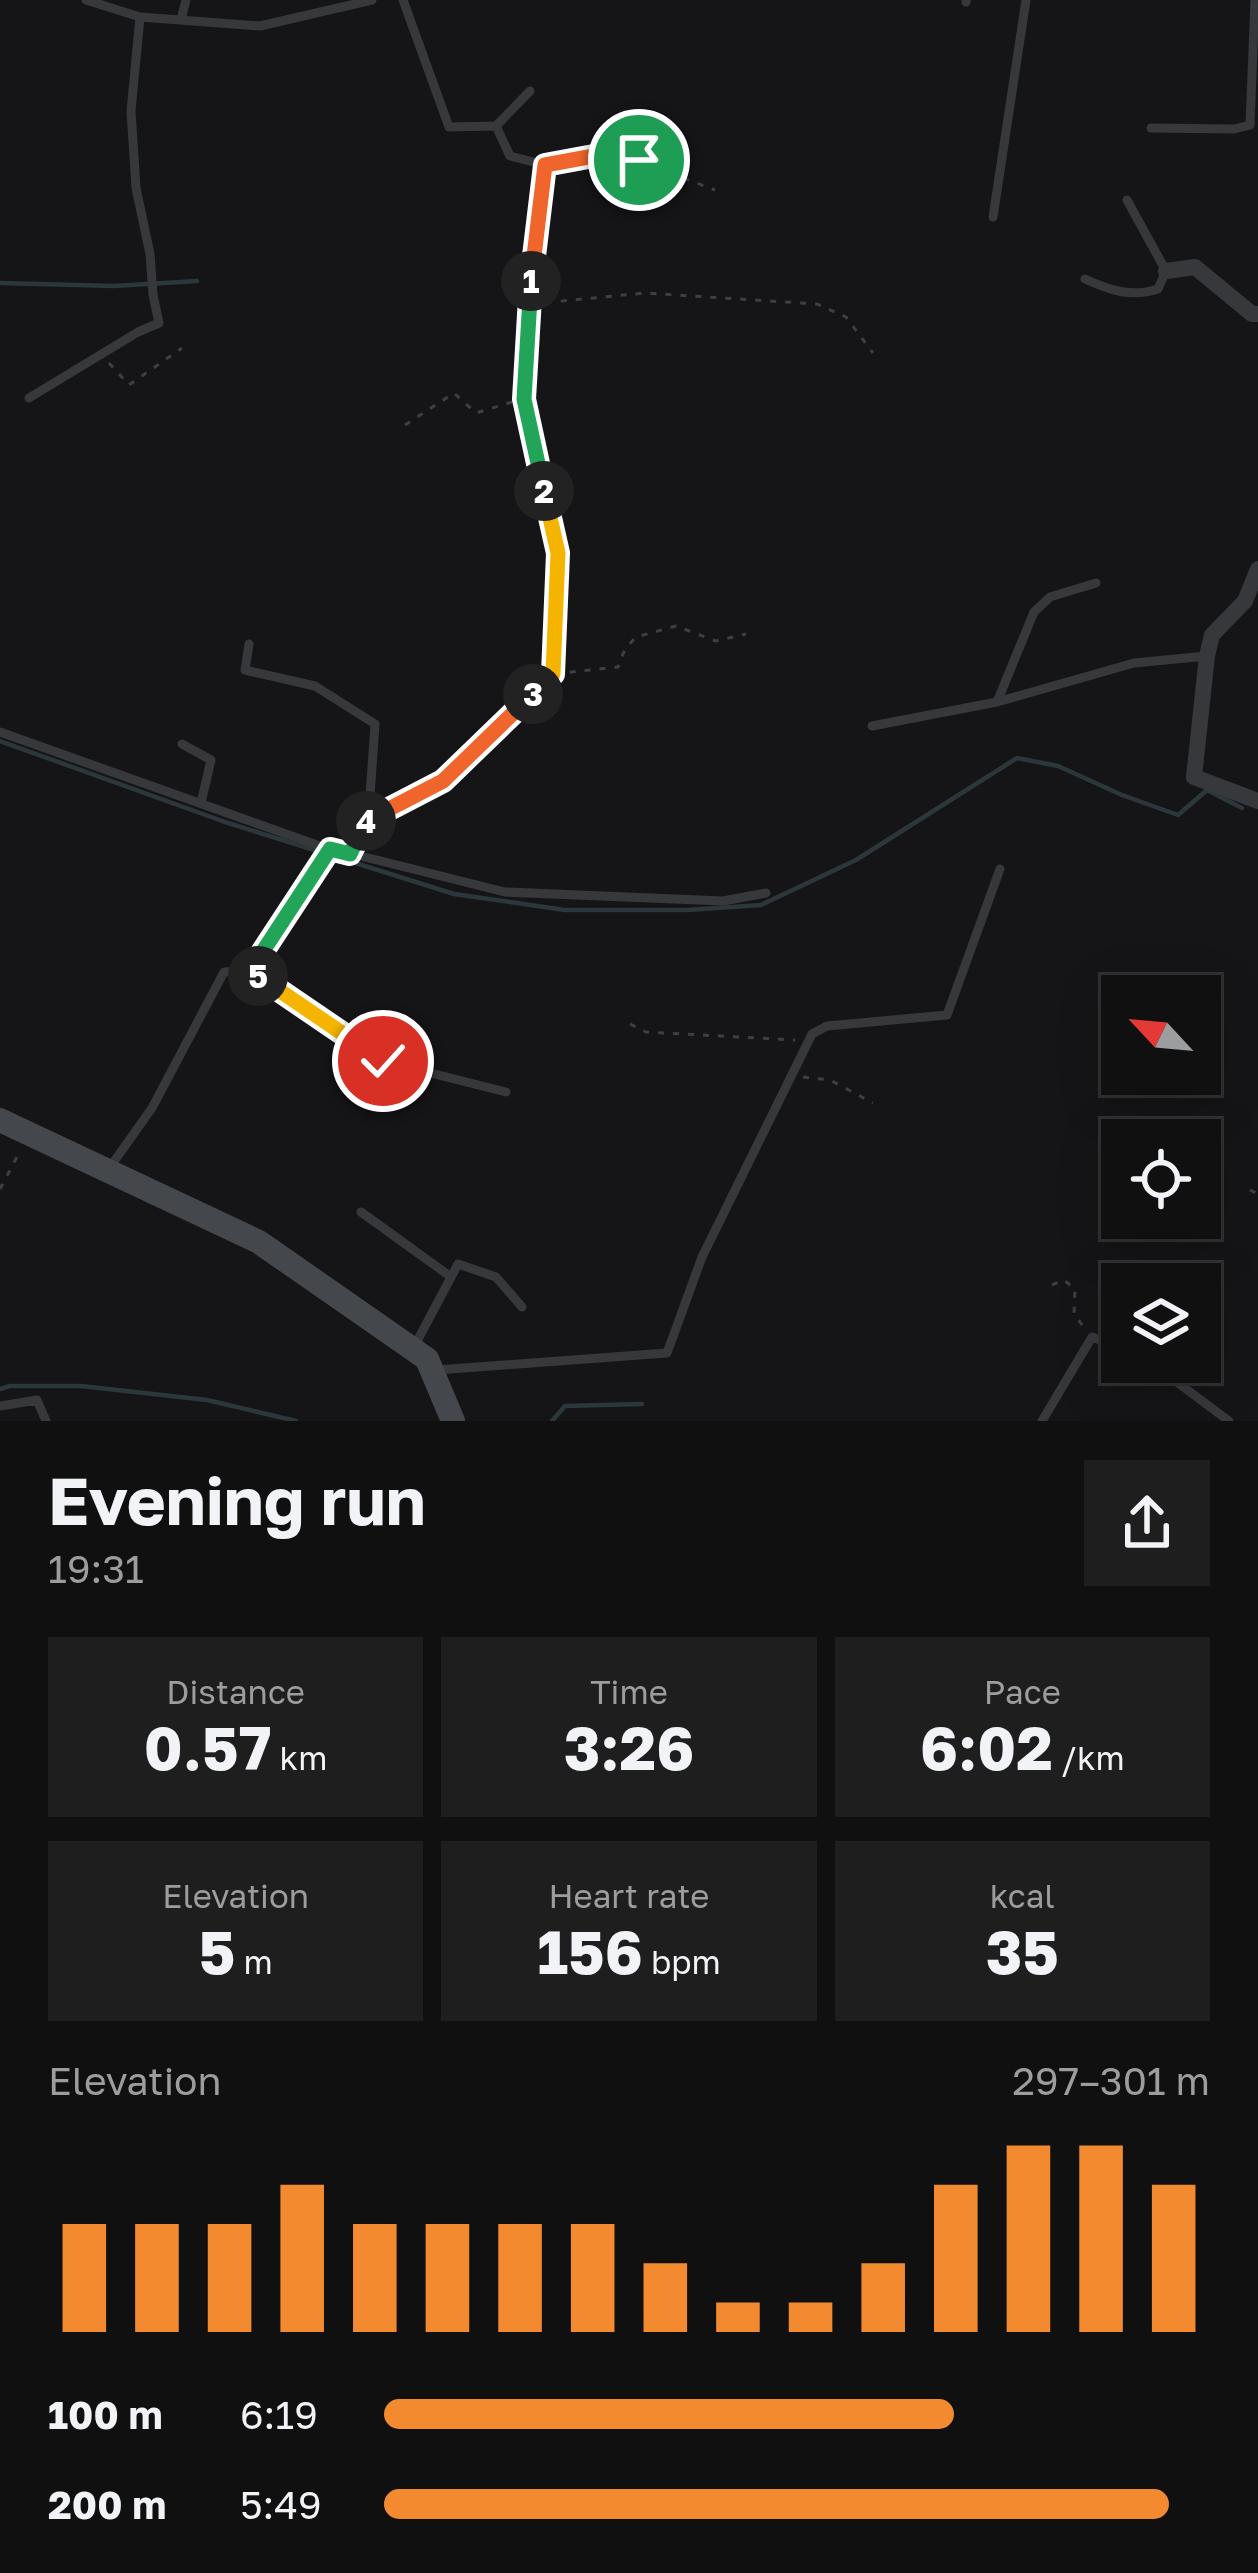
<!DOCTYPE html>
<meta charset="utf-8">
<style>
body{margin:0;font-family:"Golos Text",sans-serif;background:#1e1e1f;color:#f1f3f6;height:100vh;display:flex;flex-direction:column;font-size:45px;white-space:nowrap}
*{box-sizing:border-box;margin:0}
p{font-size:39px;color:#9c9d9f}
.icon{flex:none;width:66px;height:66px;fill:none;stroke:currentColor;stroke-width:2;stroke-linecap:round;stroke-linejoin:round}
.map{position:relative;height:1421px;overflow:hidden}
.details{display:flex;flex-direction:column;background:#101011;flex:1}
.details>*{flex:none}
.needle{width:78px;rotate:296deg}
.tools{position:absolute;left:1101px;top:975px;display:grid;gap:24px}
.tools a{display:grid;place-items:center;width:120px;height:120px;border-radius:0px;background:#101011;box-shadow:0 12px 48px #0002,0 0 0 3px #303031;font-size:60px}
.pin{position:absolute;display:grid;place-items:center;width:102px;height:102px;color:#fff;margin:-51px;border:6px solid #fff;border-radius:50%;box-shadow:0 3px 12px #0007}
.km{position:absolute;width:60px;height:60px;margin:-30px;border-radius:50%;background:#222;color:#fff;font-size:33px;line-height:60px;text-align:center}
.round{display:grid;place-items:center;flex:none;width:126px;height:126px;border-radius:0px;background:#1e1e1f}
.summary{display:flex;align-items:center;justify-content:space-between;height:204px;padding:0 48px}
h1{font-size:66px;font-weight:700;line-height:90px}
.figures{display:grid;grid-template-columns:repeat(3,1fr);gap:18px;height:204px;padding:12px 48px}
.figures div{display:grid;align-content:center;border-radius:0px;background:#1e1e1f;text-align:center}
.figures b{font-size:60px;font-weight:700}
.figures small{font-size:33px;font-weight:400}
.figures p{font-size:33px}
.chart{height:336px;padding:24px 48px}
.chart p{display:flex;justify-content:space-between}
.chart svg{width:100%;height:216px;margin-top:12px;stroke:#f48a30;stroke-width:6}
ul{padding:0 48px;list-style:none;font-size:39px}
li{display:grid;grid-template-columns:192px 144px 1fr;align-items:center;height:90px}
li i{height:30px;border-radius:15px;background:#f48a30}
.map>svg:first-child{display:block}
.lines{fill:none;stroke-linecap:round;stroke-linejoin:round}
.stream{stroke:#2b373b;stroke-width:4.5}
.path{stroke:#3c3f43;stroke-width:3;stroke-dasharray:6 9;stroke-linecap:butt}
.lane{stroke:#36383c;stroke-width:9}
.street{stroke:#36383c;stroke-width:16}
.secondary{stroke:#44474c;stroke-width:24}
.split-1-casing{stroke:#fff;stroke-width:24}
.split-2-casing{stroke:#fff;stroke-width:24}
.split-3-casing{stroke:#fff;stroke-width:24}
.split-4-casing{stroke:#fff;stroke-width:24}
.split-5-casing{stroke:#fff;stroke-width:24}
.split-6-casing{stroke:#fff;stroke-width:24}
.split-1{stroke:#f0652b;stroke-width:15}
.split-2{stroke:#22a559;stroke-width:15}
.split-3{stroke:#f5b400;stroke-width:15}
.split-4{stroke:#f0652b;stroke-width:15}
.split-5{stroke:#22a559;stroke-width:15}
.split-6{stroke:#f5b400;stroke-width:15}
</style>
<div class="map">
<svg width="1258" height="1421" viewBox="0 0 1258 1421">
<rect width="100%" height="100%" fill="#151517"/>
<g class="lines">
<!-- stream -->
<path class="stream" d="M 0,283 L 114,286 L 197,281
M 0,741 L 225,822 L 454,894 L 565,910 L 688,910 L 761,905 L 856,860 L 1017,758 L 1058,766 L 1122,795 L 1178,815 L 1207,790 L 1242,808
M 0,1389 L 10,1386 L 81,1386 L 207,1400 L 296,1421
M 552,1421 L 565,1406 L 642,1404"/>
<!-- path -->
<path class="path" d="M 554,164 L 611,153 L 639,161 L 715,190
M 544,177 L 528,304 L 523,399 L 558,553 L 553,674
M 531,304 L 645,293 L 817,304 L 846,317 L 873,353
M 109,363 L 129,385 L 182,348
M 405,425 L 454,393 L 476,413 L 522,399
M 381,813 L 443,781 L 553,674 L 618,667 L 625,649 L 636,637 L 676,626 L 716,641 L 746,634
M 630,1024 L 646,1032 L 795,1040
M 803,1077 L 830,1080 L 873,1103
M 0,1189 L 19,1153
M 1250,1190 L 1258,1194
M 1052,1285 L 1064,1280 L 1075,1289 L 1074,1314 L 1083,1326"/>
<!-- lane -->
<path class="lane" d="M 86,0 L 140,17 L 260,26 L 372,0
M 403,0 L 449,127 L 496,126 L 510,156 L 545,165
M 966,2 L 966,0
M 181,20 L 186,0
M 496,126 L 530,91
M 1151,128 L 1234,129 L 1250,125 L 1255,0
M 993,217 L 1026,0
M 1085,279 C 1109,290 1131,298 1158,289 L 1166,271 L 1127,200
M 29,398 L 138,332 L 159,323 L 153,295 L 150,254 L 136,188 L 131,111 L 140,17
M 249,644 L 245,670 L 315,686 L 375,724 L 369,810 L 351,854
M 997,702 L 1034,612 L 1050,597 L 1096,583
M 872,726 L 997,702 L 1134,663 L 1207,656
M 0,732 L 317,845 L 505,892 L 723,901 L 766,893
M 182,744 L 211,760 L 201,803
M 250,971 L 383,1061 L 506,1092
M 108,1170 L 152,1108 L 224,972 L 250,971 L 330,849
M 361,1212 L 451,1277
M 414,1347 L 458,1264 L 496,1277 L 522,1307
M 1150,1362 L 1229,1421
M 437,1370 L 667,1353 L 702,1257 L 812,1034 L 827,1026 L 947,1015 L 1000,869
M 0,1406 L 37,1400 L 46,1421
M 1042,1421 L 1092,1337 L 1122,1348"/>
<!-- street -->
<path class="street" d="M 1166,271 L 1195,267 L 1252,314 L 1258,314
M 1258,569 L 1245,601 L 1212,635 L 1207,656 L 1194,777 L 1258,801"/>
<!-- secondary -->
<path class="secondary" d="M 0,1120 L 259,1242 L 427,1359 L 453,1421"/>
</g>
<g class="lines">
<defs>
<path id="split-1" d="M 531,281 L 545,165 L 610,153 L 639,160"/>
<path id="split-2" d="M 531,281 L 524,399 L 544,491"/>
<path id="split-3" d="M 533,694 L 553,674 L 558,553 L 544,491"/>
<path id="split-4" d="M 366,821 L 443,781 L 533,694"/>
<path id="split-5" d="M 258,976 L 250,971 L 330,849 L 350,854 L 366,821"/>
<path id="split-6" d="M 258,976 L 383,1061"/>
</defs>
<!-- split-1 casing -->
<use href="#split-1" class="split-1-casing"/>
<!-- split-2 casing -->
<use href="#split-2" class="split-2-casing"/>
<!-- split-3 casing -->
<use href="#split-3" class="split-3-casing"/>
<!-- split-4 casing -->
<use href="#split-4" class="split-4-casing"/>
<!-- split-5 casing -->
<use href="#split-5" class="split-5-casing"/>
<!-- split-6 casing -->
<use href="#split-6" class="split-6-casing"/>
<!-- split-1 -->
<use href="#split-1" class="split-1"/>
<!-- split-2 -->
<use href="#split-2" class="split-2"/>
<!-- split-3 -->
<use href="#split-3" class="split-3"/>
<!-- split-4 -->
<use href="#split-4" class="split-4"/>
<!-- split-5 -->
<use href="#split-5" class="split-5"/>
<!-- split-6 -->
<use href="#split-6" class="split-6"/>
</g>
</svg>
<div class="tools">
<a><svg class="needle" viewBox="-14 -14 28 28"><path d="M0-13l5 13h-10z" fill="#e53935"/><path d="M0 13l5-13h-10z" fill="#9c9d9f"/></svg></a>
<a><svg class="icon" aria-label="locate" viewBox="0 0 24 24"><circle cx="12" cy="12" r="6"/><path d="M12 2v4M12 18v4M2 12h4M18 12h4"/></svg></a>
<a><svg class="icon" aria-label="layers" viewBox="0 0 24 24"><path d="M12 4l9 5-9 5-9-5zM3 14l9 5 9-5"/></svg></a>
</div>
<div class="pin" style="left:639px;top:160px;background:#1e9e55"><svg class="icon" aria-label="arrive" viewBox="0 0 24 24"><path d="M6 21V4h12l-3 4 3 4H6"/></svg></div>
<div class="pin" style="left:383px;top:1061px;background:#d93025"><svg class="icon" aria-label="check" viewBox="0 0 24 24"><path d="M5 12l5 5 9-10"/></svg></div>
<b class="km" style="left:531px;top:281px">1</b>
<b class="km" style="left:544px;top:491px">2</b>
<b class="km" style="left:533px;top:694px">3</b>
<b class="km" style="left:366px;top:821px">4</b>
<b class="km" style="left:258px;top:976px">5</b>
</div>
<section class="details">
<div class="summary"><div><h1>Evening run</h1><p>19:31</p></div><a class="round"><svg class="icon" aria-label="share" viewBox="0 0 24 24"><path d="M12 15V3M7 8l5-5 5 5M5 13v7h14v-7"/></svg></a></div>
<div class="figures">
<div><p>Distance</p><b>0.57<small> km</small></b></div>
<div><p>Time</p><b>3:26</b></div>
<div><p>Pace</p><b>6:02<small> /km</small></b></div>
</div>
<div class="figures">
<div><p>Elevation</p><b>5<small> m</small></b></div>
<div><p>Heart rate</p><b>156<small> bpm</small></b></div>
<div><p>kcal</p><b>35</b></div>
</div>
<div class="chart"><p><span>Elevation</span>297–301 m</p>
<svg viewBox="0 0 160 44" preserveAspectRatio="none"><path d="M5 44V22M15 44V22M25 44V22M35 44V14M45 44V22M55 44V22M65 44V22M75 44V22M85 44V30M95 44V38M105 44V38M115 44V30M125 44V14M135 44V6M145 44V6M155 44V14"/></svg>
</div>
<ul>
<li><b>100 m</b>6:19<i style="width:69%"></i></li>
<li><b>200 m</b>5:49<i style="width:95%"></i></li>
</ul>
</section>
